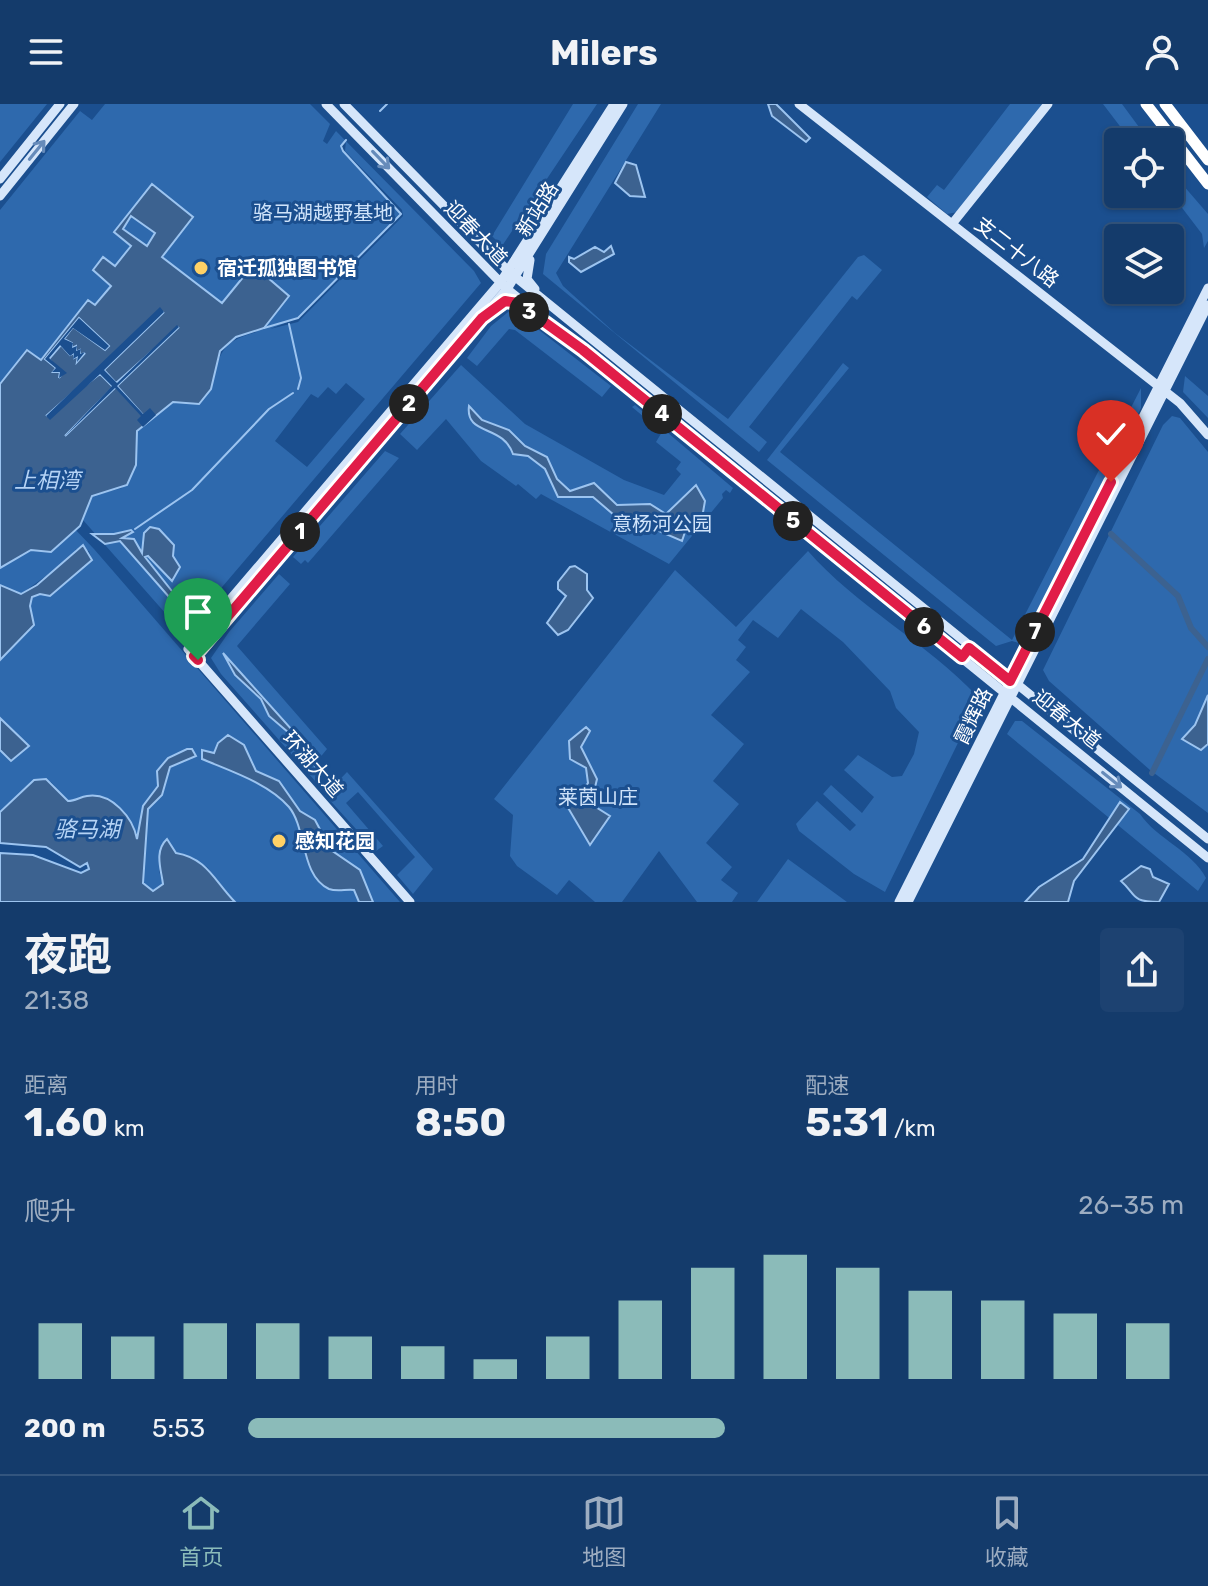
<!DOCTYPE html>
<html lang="zh">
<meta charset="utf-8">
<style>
body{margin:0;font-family:Rubik,"Noto Sans SC",sans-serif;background:#1d4271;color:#f1f3f6;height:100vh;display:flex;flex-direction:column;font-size:30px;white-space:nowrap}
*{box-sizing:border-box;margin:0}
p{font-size:26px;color:#9dadc1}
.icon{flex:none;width:44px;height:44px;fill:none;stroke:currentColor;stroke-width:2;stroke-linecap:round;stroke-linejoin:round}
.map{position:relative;height:798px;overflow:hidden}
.details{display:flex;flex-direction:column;background:#143b6b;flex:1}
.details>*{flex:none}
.tools{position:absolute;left:1104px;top:24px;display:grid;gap:16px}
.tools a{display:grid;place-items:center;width:80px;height:80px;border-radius:8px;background:#143b6b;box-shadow:0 2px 6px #0004,0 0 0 2px #33557e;font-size:40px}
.pin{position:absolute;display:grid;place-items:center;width:68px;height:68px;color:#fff;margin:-82px -34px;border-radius:50% 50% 50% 0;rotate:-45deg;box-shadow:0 0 8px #0007}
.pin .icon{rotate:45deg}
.km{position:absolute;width:40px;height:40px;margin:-20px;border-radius:50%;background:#222;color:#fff;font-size:22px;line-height:40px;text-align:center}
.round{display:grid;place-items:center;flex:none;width:84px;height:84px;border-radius:8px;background:#1d4271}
.headline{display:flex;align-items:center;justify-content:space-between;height:136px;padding:0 24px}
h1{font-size:44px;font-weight:700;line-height:60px}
.metrics{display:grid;grid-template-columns:repeat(3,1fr);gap:12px;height:136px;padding:8px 24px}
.metrics div{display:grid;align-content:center}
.metrics b{font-size:40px;font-weight:700}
.metrics small{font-size:22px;font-weight:400}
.metrics p{font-size:22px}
.chart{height:224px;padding:16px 24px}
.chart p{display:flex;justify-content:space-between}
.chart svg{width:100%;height:144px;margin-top:8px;stroke:#8bbbb9;stroke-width:6}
ul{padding:0 24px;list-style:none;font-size:26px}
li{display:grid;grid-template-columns:128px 96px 1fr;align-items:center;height:60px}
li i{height:20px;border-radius:10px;background:#8bbbb9}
header{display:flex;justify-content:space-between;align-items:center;height:104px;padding:0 24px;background:#143b6b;font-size:36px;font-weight:700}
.dock{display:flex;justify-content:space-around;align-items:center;height:112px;border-top:2px solid #33557e;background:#143b6b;font-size:22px;color:#9dadc1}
.dock a{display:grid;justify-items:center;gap:4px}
.dock .selected{color:#8bbbb9}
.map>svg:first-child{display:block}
.green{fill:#2e69ad;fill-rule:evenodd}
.water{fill:#3c6290;stroke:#9cc4f0;stroke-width:2;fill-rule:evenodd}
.pier{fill:#1b4f8f}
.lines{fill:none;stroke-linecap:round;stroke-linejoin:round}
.stream{stroke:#9cc4f0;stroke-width:2}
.canal{stroke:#3c6290;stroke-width:6}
.secondary{stroke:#d6e6fa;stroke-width:9}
.highway{stroke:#fff;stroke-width:11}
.oneway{stroke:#668bba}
.route-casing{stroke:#fff;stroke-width:16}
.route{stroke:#e11d48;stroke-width:10}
.poi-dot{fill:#ffd166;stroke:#1b4f8f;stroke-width:3}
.labels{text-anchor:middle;stroke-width:6;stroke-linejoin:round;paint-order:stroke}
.street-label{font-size:20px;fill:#fff;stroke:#1b4f8f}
.park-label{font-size:20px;fill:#cfe3fa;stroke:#1b4f8f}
.poi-label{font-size:20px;font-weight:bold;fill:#fff;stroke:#1b4f8f;text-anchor:start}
.water-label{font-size:22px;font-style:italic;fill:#b5d3f5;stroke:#1b4f8f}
</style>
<header><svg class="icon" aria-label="menu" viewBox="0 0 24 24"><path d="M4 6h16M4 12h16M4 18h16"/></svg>Milers<svg class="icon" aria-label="person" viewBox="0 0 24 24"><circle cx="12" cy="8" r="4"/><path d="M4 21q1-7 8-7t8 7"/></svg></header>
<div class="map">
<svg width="1208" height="798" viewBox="0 0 1208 798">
<rect width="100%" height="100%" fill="#1b4f8f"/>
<!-- green -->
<path class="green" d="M 0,0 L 47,0 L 0,58 Z
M 105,0 L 310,0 L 330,20 L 323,37 L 327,40 L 336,27 L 474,167 L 481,179 L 188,523 L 174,519 L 83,416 L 92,392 L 122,384 L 137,347 L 137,327 L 173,298 L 211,285 C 219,251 220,237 257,228 L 222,199 L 0,292 L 0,106 L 80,7 L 92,16 ZM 346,37 L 345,47 L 402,106 L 403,112 L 298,218 L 270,225 L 298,214 L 401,110 L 343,47 L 341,42 ZM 346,279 L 365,295 L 307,363 L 275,337 L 311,290 L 318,294 L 328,283 L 336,290 Z
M 573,0 L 597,0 L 502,142 L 492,132 Z
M 638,0 L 661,0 L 556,169 L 563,182 L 615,229 L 728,315 L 858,153 L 864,151 L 882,166 L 857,196 L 852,192 L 749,323 L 767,338 L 759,348 L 543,170 L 546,150 Z
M 1010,0 L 1045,0 L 958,108 L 947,110 L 927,93 L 937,81 L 944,86 Z
M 1103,0 L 1122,0 L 1150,38 L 1132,38 Z
M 1170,66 L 1208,110 L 1208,137 L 1204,144 L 1202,130 L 1170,88 Z
M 512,205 L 611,282 L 602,293 L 515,226 L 509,225 L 477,262 L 467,254 L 491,222 Z
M 843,259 L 849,264 L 780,348 L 1012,536 L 1141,284 L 1141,304 L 1035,519 L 1019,539 L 1012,537 L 996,542 L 767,356 Z
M 461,261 L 525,320 L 624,376 L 664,391 L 681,370 L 676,365 L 681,358 L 656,338 L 662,328 L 632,303 L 635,301 L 733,384 L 730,389 L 726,386 L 722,390 L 723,394 L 669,460 L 541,390 L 536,395 L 518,380 L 516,382 L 481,357 L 446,315 L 417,346 L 400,330 Z
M 1185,272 L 1208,292 L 1208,314 L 1183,288 Z
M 1172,312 L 1180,314 L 1208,348 L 1208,709 L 1150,666 L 1049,577 L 1043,566 L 1163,321 Z
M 0,347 L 94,445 L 400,798 L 235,798 L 207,763 L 176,749 L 169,737 L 159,767 L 163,780 L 153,787 L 143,779 C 140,745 136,698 93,692 C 84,691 77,697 68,697 L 51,678 L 34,676 L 0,708 L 0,556 L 34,521 L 30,502 L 32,494 L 40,490 L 50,492 L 92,456 L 89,447 L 76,445 L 72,453 L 21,490 L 0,481 Z
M 385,347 L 399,354 L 308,459 L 305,456 L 301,460 L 293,453 Z
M 808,447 C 855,501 927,539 977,592 L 978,598 L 885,788 L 854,770 L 799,727 L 796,720 L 817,697 L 850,727 L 856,721 L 823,690 L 831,681 L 862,709 L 874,693 L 844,666 L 858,651 L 892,673 L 902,672 L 914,650 L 919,628 L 896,604 L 890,587 L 843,538 L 801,505 L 778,534 L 753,516 L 738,536 L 746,543 L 736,556 L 750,568 L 711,611 L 744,640 L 713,677 L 739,700 L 706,739 L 732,763 L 721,776 L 738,789 L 732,798 L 697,798 L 659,747 L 622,798 L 595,798 L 569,776 L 557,791 L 517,762 L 510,752 L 513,711 L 494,695 L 675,466 L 736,523 Z
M 279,470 L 290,480 L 237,542 L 327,645 L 318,656 L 325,667 L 316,678 L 221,570 L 211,554 L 229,528 Z
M 1015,617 L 1022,617 L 1140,710 C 1157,735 1192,747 1206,774 L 1198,787 L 1007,630 Z
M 347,668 L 433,765 L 413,790 L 397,771 L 415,753 L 358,688 L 346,699 L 383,742 L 376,747 L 325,691 Z
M 788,755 L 847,798 L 757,798 Z"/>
<!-- water -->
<path class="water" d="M 768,0 L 776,0 L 810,34 L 806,38 L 772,12 Z
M 626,58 L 636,61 L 645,93 L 630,92 L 615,79 Z
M 152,80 L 193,113 L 162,153 L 222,199 L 253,161 L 289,192 L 264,224 L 236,233 L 220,247 L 211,285 L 199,300 L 173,298 L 137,327 L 136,361 L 127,381 L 92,392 L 80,422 L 51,448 L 31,446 L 0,464 L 0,280 L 27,246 L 41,256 L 88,196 L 95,201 L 111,182 L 93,166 L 103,153 L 115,162 L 131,142 L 114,128 ZM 131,112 L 155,129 L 147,142 L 123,125 ZM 164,208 L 104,266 L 116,279 L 179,223 L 117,282 L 143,311 L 116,283 L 65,332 L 113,283 L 100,270 L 46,312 ZM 79,214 L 109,242 L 105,246 L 73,223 L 64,235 L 72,239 L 72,244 L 76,242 L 76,248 L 80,246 L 80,251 L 85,249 L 77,258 L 78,252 L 74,254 L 74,249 L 70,251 L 61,241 L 49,255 L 62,270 L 59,274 L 60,268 L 53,268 L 56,264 L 45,255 Z
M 611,142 L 614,150 L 581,168 L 569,158 L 569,153 L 574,155 L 595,143 L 604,148 Z
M 469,302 L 482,316 L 509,326 L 525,342 L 547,353 L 557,375 L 570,387 L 594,379 L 617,401 L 650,400 L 666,410 L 696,381 L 705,397 L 702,414 L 685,428 L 682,437 L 654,425 L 642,414 L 614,411 L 593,393 L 558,393 L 545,365 L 528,352 L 513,350 C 503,320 465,332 469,302 Z
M 150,423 L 159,425 L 174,441 L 173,452 L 180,463 L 172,477 L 148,452 L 145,453 L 175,491 L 184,510 L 120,437 L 105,440 L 92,430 L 114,430 L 131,426 L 133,428 L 122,434 L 134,435 L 142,449 L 144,429 Z
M 83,441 L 92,456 L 50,492 L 40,490 L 32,493 L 30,502 L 34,521 L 0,556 L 0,481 L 21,490 L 37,481 Z
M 575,462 L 587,470 L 587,486 L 593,494 L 568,526 L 558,531 L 547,519 L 566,492 L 558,485 L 558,478 L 570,463 Z
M 223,549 L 302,637 L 323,668 L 319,668 L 296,635 L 269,612 L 261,595 L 235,571 Z
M 1208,591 L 1208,640 L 1201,646 L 1182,635 L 1195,621 Z
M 0,614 L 29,642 L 11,657 L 0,646 Z
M 586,623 L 590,627 L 581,643 L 597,675 L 591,700 L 610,712 L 590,741 L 564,697 L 569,692 L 585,696 L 580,689 L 588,679 L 586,664 L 570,655 L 569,637 Z
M 228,631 L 244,641 L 256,667 L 279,677 L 300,707 L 315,716 L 331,746 L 360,766 L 373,798 L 359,798 L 354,786 C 346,785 337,788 329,785 C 300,771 307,725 289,703 C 268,679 230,667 202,655 L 202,646 L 214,649 L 218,639 Z
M 187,645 L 192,645 L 196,652 L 170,663 L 162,691 L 148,705 L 143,779 L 153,787 L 163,780 C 161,765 154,747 167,735 L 176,749 C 207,754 215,778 235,798 L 0,798 L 0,749 L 33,751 L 81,769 L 89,765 L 87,759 L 80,763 L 46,743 L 0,739 L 0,708 L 34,676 L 46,675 L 68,697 C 75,697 80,693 87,692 C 112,688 133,714 137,735 L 143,702 L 158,682 L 157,667 L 168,654 Z
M 1120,698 L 1129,705 L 1074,777 L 1068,798 L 1025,798 L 1039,783 L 1083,755 Z
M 1141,762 L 1150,765 L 1153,773 L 1169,780 L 1159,798 C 1130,798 1137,791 1121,777 Z"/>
<!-- pier -->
<path class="pier" d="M 160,203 L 164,208 L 104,266 L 117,279 L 177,221 L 179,223 L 117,282 L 143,310 L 150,304 L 156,311 L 143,323 L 137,316 L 141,312 L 115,284 L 64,333 L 112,282 L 100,270 L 50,316 L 46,312 Z
M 79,214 L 109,242 L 105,246 L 73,224 L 64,235 L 73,239 L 72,244 L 77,242 L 76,247 L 81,245 L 80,250 L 85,248 L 77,258 L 78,252 L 73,255 L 74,249 L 70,252 L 60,241 L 49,254 L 67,269 L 59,274 L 60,268 L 52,268 L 56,264 L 45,255 Z"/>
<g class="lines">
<!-- stream -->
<path class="stream" d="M 380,7 L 387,0
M 289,220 L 301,274 L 298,285
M 264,224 L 298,214 L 401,110 L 343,47 L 341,42 L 346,36
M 135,425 L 192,386 L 269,305 L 293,289"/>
<!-- canal -->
<path class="canal" d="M 1111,430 L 1178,492 L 1191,524 L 1208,543
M 1152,669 L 1208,555"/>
<!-- secondary -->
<path class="secondary" d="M 326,0 L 507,185 L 1208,754
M 344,0 L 508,167 L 1208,735
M 799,0 L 1180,299 L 1208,331
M 0,75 L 60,0
M 0,92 L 74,0
M 952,120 L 1048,0
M 530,156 L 527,175 L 535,185
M 494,204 L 505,197 L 524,204
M 194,552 L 507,185 L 623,0
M 410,798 L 188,545 L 500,179 L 614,0
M 899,798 L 1208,184
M 908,798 L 1208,201"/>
<!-- highway -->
<path class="highway" d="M 1146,0 L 1208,80
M 1165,0 L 1208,56"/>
</g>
<!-- one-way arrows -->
<defs><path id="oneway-shaft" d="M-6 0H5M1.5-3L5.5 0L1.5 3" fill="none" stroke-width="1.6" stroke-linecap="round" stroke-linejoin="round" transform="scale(2)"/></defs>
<g class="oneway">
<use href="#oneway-shaft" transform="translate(37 46) rotate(-51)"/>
<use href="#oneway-shaft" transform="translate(381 56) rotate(46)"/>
<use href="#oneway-shaft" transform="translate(1112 676) rotate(39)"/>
</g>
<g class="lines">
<defs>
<path id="route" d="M 198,556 L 194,552 L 482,214 L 505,197 L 518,199 L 583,246 L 962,553 L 969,544 L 1010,577 L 1111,378"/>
</defs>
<!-- route casing -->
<use href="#route" class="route-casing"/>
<!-- route -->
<use href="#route" class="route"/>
</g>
<!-- markers -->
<g class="poi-dot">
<circle cx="201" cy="164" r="8"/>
<circle cx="279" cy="737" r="8"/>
</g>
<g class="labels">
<!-- street labels -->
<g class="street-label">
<text transform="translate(537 105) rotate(-58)" y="7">新站路</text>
<text transform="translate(476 129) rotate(46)" y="7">迎春大道</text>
<text transform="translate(1017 148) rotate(38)" y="7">支二十八路</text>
<text transform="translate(973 612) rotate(-64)" y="7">霞辉路</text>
<text transform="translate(1067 615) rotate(39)" y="7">迎春大道</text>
<text transform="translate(313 660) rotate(49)" y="7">环湖大道</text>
</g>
<!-- park labels -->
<g class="park-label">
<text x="323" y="116">骆马湖越野基地</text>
<text x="662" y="427">意杨河公园</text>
<text x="598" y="700">莱茵山庄</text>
</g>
<!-- poi labels -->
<g class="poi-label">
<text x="217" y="171">宿迁孤独图书馆</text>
<text x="295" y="744">感知花园</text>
</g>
<!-- water labels -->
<g class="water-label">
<text x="47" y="384">上相湾</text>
<text x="87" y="733">骆马湖</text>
</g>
</g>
</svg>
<div class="tools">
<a><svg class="icon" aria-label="locate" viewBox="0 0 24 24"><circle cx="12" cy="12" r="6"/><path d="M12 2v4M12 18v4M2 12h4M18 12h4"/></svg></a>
<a><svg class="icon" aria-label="layers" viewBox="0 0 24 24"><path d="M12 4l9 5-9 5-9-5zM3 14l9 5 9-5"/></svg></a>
</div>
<div class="pin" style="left:198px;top:556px;background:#1e9e55"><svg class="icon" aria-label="arrive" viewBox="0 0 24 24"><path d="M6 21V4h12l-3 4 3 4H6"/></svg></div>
<div class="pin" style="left:1111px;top:378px;background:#d93025"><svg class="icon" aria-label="check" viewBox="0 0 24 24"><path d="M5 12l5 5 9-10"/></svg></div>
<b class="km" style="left:300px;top:428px">1</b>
<b class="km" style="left:409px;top:300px">2</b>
<b class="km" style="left:529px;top:208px">3</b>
<b class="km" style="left:662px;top:310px">4</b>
<b class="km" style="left:793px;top:417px">5</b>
<b class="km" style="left:924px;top:523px">6</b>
<b class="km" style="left:1035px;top:528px">7</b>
</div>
<section class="details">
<div class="headline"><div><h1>夜跑</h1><p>21:38</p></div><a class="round"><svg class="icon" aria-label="share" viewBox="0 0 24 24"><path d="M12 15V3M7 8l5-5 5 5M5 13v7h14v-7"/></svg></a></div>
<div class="metrics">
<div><p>距离</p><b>1.60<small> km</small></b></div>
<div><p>用时</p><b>8:50</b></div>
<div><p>配速</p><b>5:31<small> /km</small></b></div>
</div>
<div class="chart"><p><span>爬升</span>26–35 m</p>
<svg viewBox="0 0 160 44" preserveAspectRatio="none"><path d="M5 44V27M15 44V31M25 44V27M35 44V27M45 44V31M55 44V34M65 44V38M75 44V31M85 44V20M95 44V10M105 44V6M115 44V10M125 44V17M135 44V20M145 44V24M155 44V27"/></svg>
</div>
<ul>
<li><b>200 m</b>5:53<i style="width:51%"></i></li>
</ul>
</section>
<nav class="dock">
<a class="selected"><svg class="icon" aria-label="home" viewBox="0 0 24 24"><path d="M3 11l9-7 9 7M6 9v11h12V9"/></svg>首页</a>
<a><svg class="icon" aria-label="map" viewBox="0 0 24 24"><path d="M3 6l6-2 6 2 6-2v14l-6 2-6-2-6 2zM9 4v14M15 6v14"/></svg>地图</a>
<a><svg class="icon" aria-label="saved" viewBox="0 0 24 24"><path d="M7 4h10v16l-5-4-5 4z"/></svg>收藏</a>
</nav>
